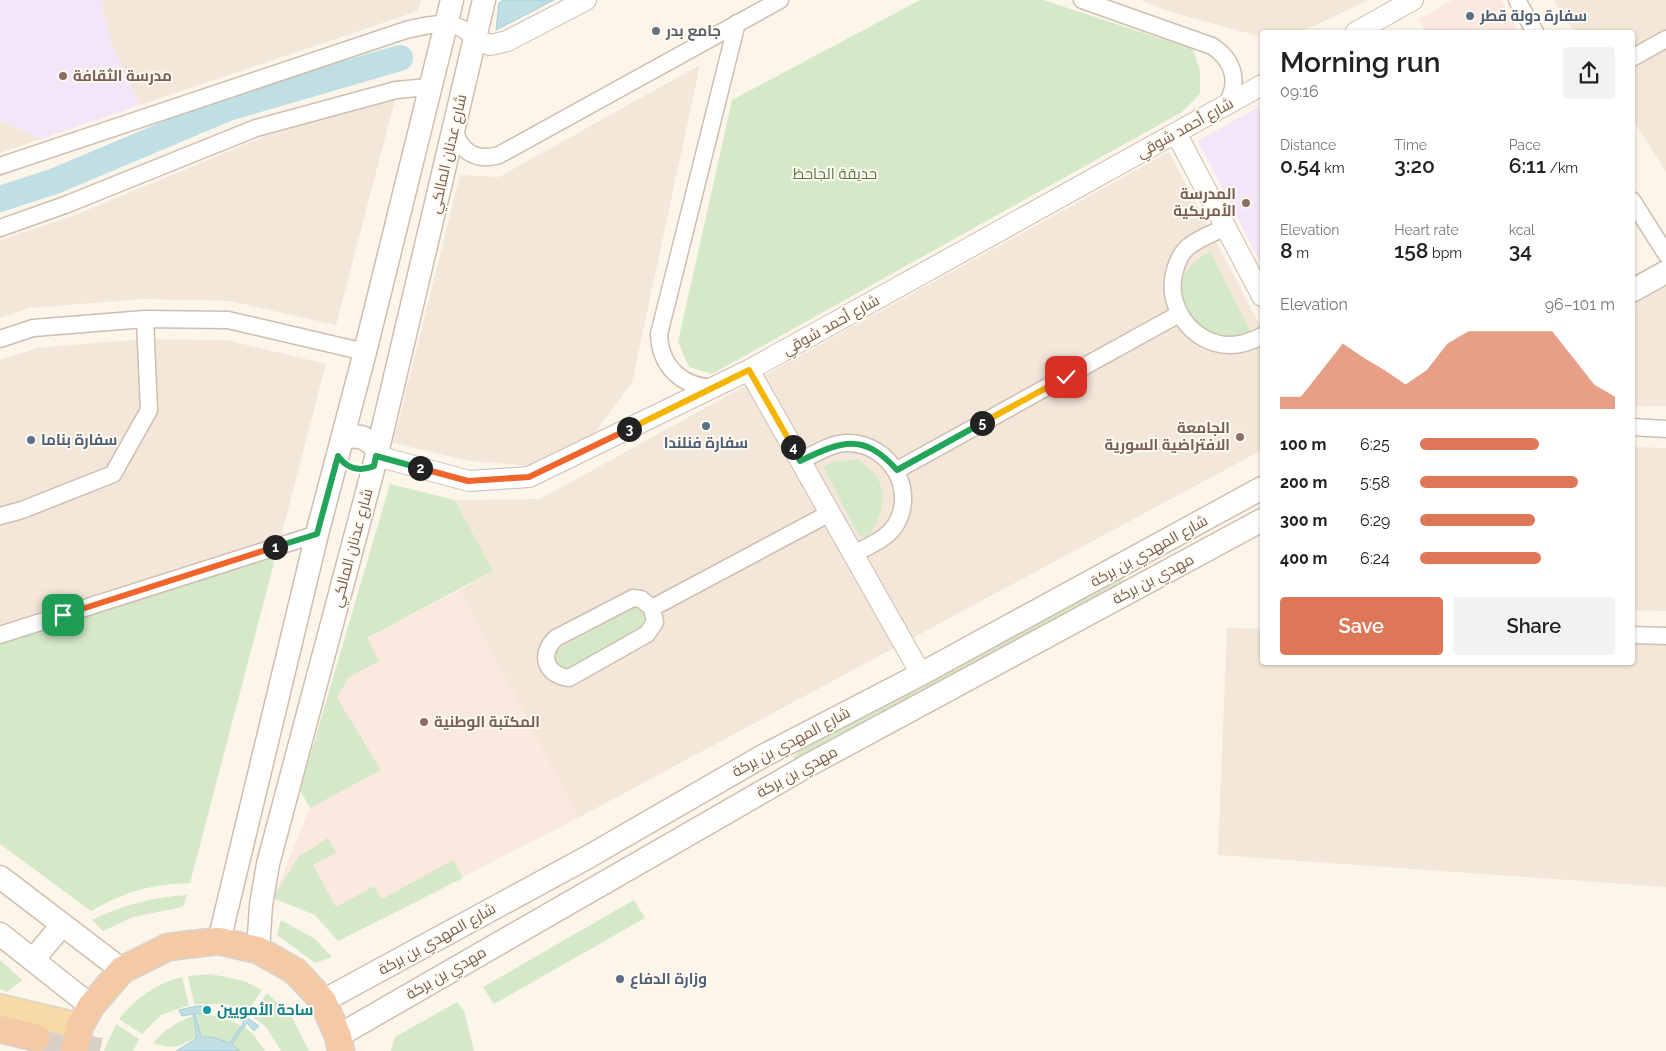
<!DOCTYPE html>
<meta charset="utf-8">
<style>
body{margin:0;font-family:Raleway,Cairo,sans-serif;background:#f2f2f2;color:#222;height:100vh;display:flex;flex-direction:column;font-size:19px;white-space:nowrap}
*{box-sizing:border-box;margin:0}
p{font-size:16px;color:#767676}
.icon{flex:none;width:28px;height:28px;fill:none;stroke:currentColor;stroke-width:2;stroke-linecap:round;stroke-linejoin:round}
.map{position:relative;flex:1;overflow:hidden}
.drawer{position:absolute;left:1260px;top:30px;width:375px;height:635px;display:flex;flex-direction:column;background:#fff;border-radius:5px;box-shadow:0 1px 4px #0004}
.drawer>*{flex:none}
.pin{position:absolute;display:grid;place-items:center;width:42px;height:42px;color:#fff;margin:-21px;border-radius:10px;box-shadow:0 2px 8px #0006}
.km{position:absolute;width:25px;height:25px;margin:-12px;border-radius:50%;background:#222;color:#fff;font-size:14px;line-height:25px;text-align:center}
.round{display:grid;place-items:center;flex:none;width:52px;height:52px;border-radius:5px;background:#f2f2f2}
.overview{display:flex;align-items:center;justify-content:space-between;height:85px;padding:0 20px}
h1{font-size:28px;font-weight:600;line-height:38px}
.metrics{display:grid;grid-template-columns:repeat(3,1fr);gap:8px;height:85px;padding:5px 20px}
.metrics div{display:grid;align-content:center}
.metrics b{font-size:21px;font-weight:600}
.metrics small{font-size:14px;font-weight:400}
.metrics p{font-size:14px}
.chart{height:140px;padding:10px 20px}
.chart p{display:flex;justify-content:space-between}
.chart svg{width:100%;height:90px;margin-top:5px;fill:#de7757;opacity:.7}
.cta{display:flex;gap:10px;margin-top:auto;padding:10px 20px}
.cta a{flex:1;height:58px;border-radius:5px;background:#de7757;color:#fff;font-size:20px;font-weight:600;line-height:58px;text-align:center}
.cta a+a{background:#f2f2f2;color:#222}
ul{padding:0 20px;list-style:none;font-size:16px}
li{display:grid;grid-template-columns:80px 60px 1fr;align-items:center;height:38px}
li i{height:12px;border-radius:6px;background:#de7757}
.map>svg:first-child{display:block}
.residential{fill:#f3e7d9}
.commercial{fill:#fbe8df}
.education{fill:#f2e7f8}
.green{fill:#d5e9c9}
.water{fill:#bfdfe5;stroke:#a6ced6}
.lines{fill:none;stroke-linecap:round;stroke-linejoin:round}
.river{stroke:#bfdfe5;stroke-width:26}
.trunk-tunnel{stroke:#dacfc3;stroke-width:26;stroke-dasharray:26 13;stroke-linecap:butt}
.minor-casing{stroke:#cebeb0;stroke-width:19}
.tertiary-casing{stroke:#cebeb0;stroke-width:22}
.secondary-casing{stroke:#d0beae;stroke-width:25}
.primary-casing{stroke:#d9d2cd;stroke-width:28}
.trunk-casing{stroke:#d9d2cd;stroke-width:29}
.minor{stroke:#fff;stroke-width:16}
.tertiary{stroke:#fff;stroke-width:20}
.secondary{stroke:#fff;stroke-width:22}
.primary{stroke:#f6daa7;stroke-width:25}
.trunk{stroke:#f4caa6;stroke-width:26}
.split-1-casing{stroke:#fff;stroke-width:10}
.split-2-casing{stroke:#fff;stroke-width:10}
.split-3-casing{stroke:#fff;stroke-width:10}
.split-4-casing{stroke:#fff;stroke-width:10}
.split-5-casing{stroke:#fff;stroke-width:10}
.split-6-casing{stroke:#fff;stroke-width:10}
.split-1{stroke:#f0652b;stroke-width:6}
.split-2{stroke:#22a559;stroke-width:6}
.split-3{stroke:#f0652b;stroke-width:6}
.split-4{stroke:#f5b400;stroke-width:6}
.split-5{stroke:#22a559;stroke-width:6}
.split-6{stroke:#f5b400;stroke-width:6}
.service-dot{fill:#5c6f8a;stroke:#fef9f1;stroke-width:2}
.worship-dot{fill:#6b7280;stroke:#fef9f1;stroke-width:2}
.education-dot{fill:#8d6e63;stroke:#fef9f1;stroke-width:2}
.culture-dot{fill:#0f9aa8;stroke:#fef9f1;stroke-width:2}
.labels{text-anchor:middle;stroke-width:4;stroke-linejoin:round;paint-order:stroke}
.service-label{font-size:15px;font-weight:bold;fill:#4e5e75;stroke:#fef9f1;text-anchor:start}
.worship-label{font-size:15px;font-weight:bold;fill:#5b616d;stroke:#fef9f1;text-anchor:start}
.education-label{font-size:15px;font-weight:bold;fill:#785e54;stroke:#fef9f1;text-anchor:start}
.street-label{font-size:15px;fill:#765d4e;stroke:#fef9f1}
.park-label{font-size:15px;fill:#557a47;stroke:#fef9f1}
.culture-label{font-size:15px;font-weight:bold;fill:#0d838f;stroke:#fef9f1;text-anchor:start}
</style>
<div class="map">
<svg width="1666" height="1051" viewBox="0 0 1666 1051">
<rect width="100%" height="100%" fill="#fcf5ea"/>
<!-- residential -->
<path class="residential" d="M 103,0 L 421,0 L 418,11 L 140,105 L 112,46 L 102,6 Z
M 1140,0 L 1368,0 L 1302,32 L 1262,32 L 1262,37 L 1171,12 Z
M 1554,0 L 1666,0 L 1666,172 L 1633,120 L 1632,32 L 1575,32 Z
M 700,65 L 632,382 L 592,437 L 531,466 L 470,461 L 393,443 L 460,175 L 499,177 Z
M 396,96 L 336,325 L 230,301 L 144,299 L 29,308 L 0,318 L 0,240 L 75,215 L 263,137 Z
M 0,120 L 40,139 L 0,153 Z
M 1169,152 L 1262,329 L 1262,450 L 578,818 L 460,590 L 493,571 L 455,500 L 540,499 Z
M 1666,287 L 1666,406 L 1633,406 L 1633,306 Z
M 145,339 L 226,340 L 326,364 L 274,563 L 264,550 L 0,641 L 0,360 L 37,348 Z
M 1632,447 L 1666,448 L 1666,611 L 1633,610 Z
M 1227,628 L 1262,629 L 1262,662 L 1632,662 L 1633,641 L 1666,642 L 1666,887 L 1218,855 Z"/>
<!-- commercial -->
<path class="commercial" d="M 1453,0 L 1501,0 L 1519,32 L 1426,32 L 1419,19 Z
M 460,590 L 578,818 L 338,941 L 315,915 L 273,898 L 310,808 L 300,790 L 342,651 Z"/>
<!-- education -->
<path class="education" d="M 0,0 L 103,0 L 102,6 L 112,46 L 140,105 L 40,139 L 0,120 Z
M 1262,105 L 1262,266 L 1198,141 Z"/>
<!-- green -->
<path class="green" d="M 920,0 L 1043,0 L 1193,49 L 1200,71 L 1200,94 L 1182,112 L 712,374 L 689,367 L 678,342 L 732,100 Z
M 1210,251 L 1252,334 C 1242,338 1229,340 1218,338 C 1195,335 1173,295 1184,275 C 1190,264 1200,258 1210,251 Z
M 857,459 C 891,480 888,509 867,538 L 858,535 L 823,466 L 835,462 Z
M 390,484 L 455,500 L 493,571 L 367,638 L 379,661 L 348,678 L 337,698 L 381,770 L 310,808 L 300,790 Z
M 264,550 L 274,563 L 190,883 C 148,885 127,891 91,911 L 0,844 L 0,641 Z
M 1119,572 L 1126,584 L 799,761 L 793,757 L 801,750 Z
M 634,608 L 643,608 L 647,615 L 644,629 L 563,673 C 555,663 551,659 560,648 Z
M 328,838 L 336,853 L 313,865 L 336,907 L 374,886 L 382,899 L 453,860 L 463,878 L 338,941 L 315,915 L 273,898 L 298,857 Z
M 187,895 L 183,907 L 133,917 L 103,931 L 92,920 C 123,905 153,897 187,895 Z
M 634,900 L 645,918 L 494,1004 L 483,987 Z
M 281,920 L 315,939 L 332,957 L 315,963 L 277,935 Z
M 0,960 L 22,980 L 7,992 L 0,989 Z
M 211,974 L 244,981 L 262,990 L 247,1013 L 227,1004 L 194,1004 L 188,976 Z
M 182,977 L 189,1005 L 161,1015 L 142,1034 L 119,1019 C 135,999 156,983 182,977 Z
M 267,993 L 292,1017 L 309,1051 L 281,1051 L 266,1027 L 252,1016 Z
M 457,1002 L 464,1011 L 474,1051 L 391,1051 L 395,1037 Z
M 200,1014 L 225,1017 L 241,1026 L 230,1043 L 212,1037 L 200,1037 L 196,1016 Z
M 193,1016 L 197,1038 C 174,1046 179,1051 153,1043 C 164,1030 177,1022 193,1016 Z
M 116,1024 L 139,1039 L 133,1051 L 104,1051 Z
M 244,1027 L 253,1034 L 265,1051 L 240,1051 L 232,1044 Z"/>
<!-- water -->
<path class="water" d="M 504,0 L 554,0 L 496,30 L 499,3 Z
M 197,1006 L 205,1006 L 205,1013 L 195,1014 L 201,1037 L 212,1037 L 230,1043 L 244,1022 L 236,1017 L 237,1011 L 259,1026 L 254,1031 L 247,1023 L 232,1044 L 240,1051 L 176,1051 L 197,1038 L 193,1014 L 182,1016 L 179,1010 Z"/>
<g class="lines">
<!-- river -->
<path class="river" d="M 0,199 L 55,181 L 228,108 L 400,58"/>
<!-- trunk-tunnel -->
<path class="trunk-tunnel" d="M 37,1038 L 100,1051"/>
<defs>
<path id="minor" d="M 1082,0 L 1212,46 C 1234,60 1240,83 1226,105
M 1517,0 L 1535,32
M 1632,58 L 1666,39
M 454,128 C 459,151 476,162 499,155 L 780,0
M 0,166 L 406,30 C 430,24 457,17 474,39
M 1632,200 L 1666,254
M 1226,227 C 1214,233 1199,238 1188,247 C 1182,252 1177,262 1175,270 C 1164,305 1192,345 1230,345 C 1242,345 1252,341 1262,336
M 0,228 L 65,205 L 256,128 L 396,90 L 429,87
M 0,339 L 33,328 L 145,319 L 228,320 L 365,352
M 715,388 C 682,387 660,367 659,334 L 737,23
M 1632,427 L 1666,429
M 800,461 C 815,454 831,443 848,443 C 889,443 918,490 895,526 C 885,540 868,546 854,554
M 897,470 L 1179,314
M 0,516 L 22,510 L 113,474 L 149,410 L 145,319
M 633,598 L 641,599 L 652,608 L 655,622 L 647,634 L 569,678 C 546,675 538,655 556,638 Z
M 652,608 L 830,513
M 0,635 L 317,534
M 1632,635 L 1666,636"/>
<path id="tertiary" d="M 1356,32 L 1413,0
M 474,39 L 490,45 L 507,41 L 586,0
M 1176,133 L 1262,296
M 749,370 L 921,674
M 377,456 L 469,481 L 529,477 L 749,370 L 1262,85"/>
<path id="secondary" d="M 1632,291 L 1666,272
M 343,436 L 362,437 L 378,448
M 0,877 L 122,970
M 0,934 L 91,1006
M 219,941 L 317,534 L 365,352 L 452,0
M 258,950 L 261,905 L 268,864 L 374,466 L 484,0
M 33,960 L 62,925
M 323,1001 L 588,857 L 763,756 L 921,674 L 1262,488
M 338,1036 L 807,766 L 1262,520"/>
<path id="primary" d="M 0,1007 L 80,1026"/>
<path id="trunk" d="M 0,1029 L 37,1038
M 74,1051 L 80,1026 L 91,1006 L 122,970 L 168,947 L 219,941 L 258,950 L 295,971 L 323,1001 L 338,1036 L 341,1051"/>
</defs>
<!-- minor casing -->
<use href="#minor" class="minor-casing"/>
<!-- tertiary casing -->
<use href="#tertiary" class="tertiary-casing"/>
<!-- secondary casing -->
<use href="#secondary" class="secondary-casing"/>
<!-- primary casing -->
<use href="#primary" class="primary-casing"/>
<!-- trunk casing -->
<use href="#trunk" class="trunk-casing"/>
<!-- minor -->
<use href="#minor" class="minor"/>
<!-- tertiary -->
<use href="#tertiary" class="tertiary"/>
<!-- secondary -->
<use href="#secondary" class="secondary"/>
<!-- primary -->
<use href="#primary" class="primary"/>
<!-- trunk -->
<use href="#trunk" class="trunk"/>
</g>
<g class="lines">
<defs>
<path id="split-1" d="M 63,615 L 275,547"/>
<path id="split-2" d="M 275,547 L 317,534 L 338,456 C 347,469 360,472 374,466 L 376,456 L 420,468"/>
<path id="split-3" d="M 420,468 L 468,481 L 529,477 L 629,429"/>
<path id="split-4" d="M 629,429 L 749,370 L 793,447"/>
<path id="split-5" d="M 793,447 L 800,461 C 842,441 863,432 897,470 L 982,423"/>
<path id="split-6" d="M 982,423 L 1066,377"/>
</defs>
<!-- split-1 casing -->
<use href="#split-1" class="split-1-casing"/>
<!-- split-2 casing -->
<use href="#split-2" class="split-2-casing"/>
<!-- split-3 casing -->
<use href="#split-3" class="split-3-casing"/>
<!-- split-4 casing -->
<use href="#split-4" class="split-4-casing"/>
<!-- split-5 casing -->
<use href="#split-5" class="split-5-casing"/>
<!-- split-6 casing -->
<use href="#split-6" class="split-6-casing"/>
<!-- split-1 -->
<use href="#split-1" class="split-1"/>
<!-- split-2 -->
<use href="#split-2" class="split-2"/>
<!-- split-3 -->
<use href="#split-3" class="split-3"/>
<!-- split-4 -->
<use href="#split-4" class="split-4"/>
<!-- split-5 -->
<use href="#split-5" class="split-5"/>
<!-- split-6 -->
<use href="#split-6" class="split-6"/>
</g>
<!-- markers -->
<g class="service-dot">
<circle cx="1470" cy="16" r="5"/>
<circle cx="706" cy="426" r="5"/>
<circle cx="31" cy="440" r="5"/>
<circle cx="620" cy="979" r="5"/>
</g>
<circle class="worship-dot" cx="656" cy="31" r="5"/>
<g class="education-dot">
<circle cx="63" cy="76" r="5"/>
<circle cx="1246" cy="203" r="5"/>
<circle cx="1240" cy="437" r="5"/>
<circle cx="424" cy="722" r="5"/>
</g>
<circle class="culture-dot" cx="207" cy="1010" r="5"/>
<g class="labels">
<!-- service labels -->
<g class="service-label">
<text x="1480" y="21">سفارة دولة قطر</text>
<text x="41" y="445">سفارة بناما</text>
<text x="706" y="448" text-anchor="middle">سفارة فنلندا</text>
<text x="630" y="984">وزارة الدفاع</text>
</g>
<!-- worship labels -->
<g class="worship-label">
<text x="666" y="36">جامع بدر</text>
</g>
<!-- education labels -->
<g class="education-label">
<text x="73" y="81">مدرسة الثقافة</text>
<text x="1236" y="199" text-anchor="end">المدرسة<tspan x="1236" dy="17">الأمريكية</tspan></text>
<text x="1230" y="433" text-anchor="end">الجامعة<tspan x="1230" dy="17">الافتراضية السورية</tspan></text>
<text x="434" y="727">المكتبة الوطنية</text>
</g>
<!-- street labels -->
<g class="street-label">
<text transform="translate(1185 128) rotate(-29)" y="5">شارع أحمد شوقي</text>
<text transform="translate(448 154) rotate(-77)" y="5">شارع عدنان المالكي</text>
<text transform="translate(831 325) rotate(-29)" y="5">شارع أحمد شوقي</text>
<text transform="translate(352 548) rotate(-75)" y="5">شارع عدنان المالكي</text>
<text transform="translate(1149 551) rotate(-29)" y="5">شارع المهدي بن بركة</text>
<text transform="translate(1153 579) rotate(-28)" y="5">مهدي بن بركة</text>
<text transform="translate(791 742) rotate(-28)" y="5">شارع المهدي بن بركة</text>
<text transform="translate(797 772) rotate(-29)" y="5">مهدي بن بركة</text>
<text transform="translate(437 939) rotate(-29)" y="5">شارع المهدي بن بركة</text>
<text transform="translate(446 973) rotate(-30)" y="5">مهدي بن بركة</text>
</g>
<!-- park labels -->
<g class="park-label">
<text x="835" y="179">حديقة الجاحظ</text>
</g>
<!-- culture labels -->
<g class="culture-label">
<text x="217" y="1015">ساحة الأمويين</text>
</g>
</g>
</svg>
<div class="pin" style="left:63px;top:615px;background:#1e9e55"><svg class="icon" aria-label="arrive" viewBox="0 0 24 24"><path d="M6 21V4h12l-3 4 3 4H6"/></svg></div>
<div class="pin" style="left:1066px;top:377px;background:#d93025"><svg class="icon" aria-label="check" viewBox="0 0 24 24"><path d="M5 12l5 5 9-10"/></svg></div>
<b class="km" style="left:275px;top:547px">1</b>
<b class="km" style="left:420px;top:468px">2</b>
<b class="km" style="left:629px;top:429px">3</b>
<b class="km" style="left:793px;top:447px">4</b>
<b class="km" style="left:982px;top:423px">5</b>
<section class="drawer">
<div class="overview"><div><h1>Morning run</h1><p>09:16</p></div><a class="round"><svg class="icon" aria-label="share" viewBox="0 0 24 24"><path d="M12 15V3M7 8l5-5 5 5M5 13v7h14v-7"/></svg></a></div>
<div class="metrics">
<div><p>Distance</p><b>0.54<small> km</small></b></div>
<div><p>Time</p><b>3:20</b></div>
<div><p>Pace</p><b>6:11<small> /km</small></b></div>
</div>
<div class="metrics">
<div><p>Elevation</p><b>8<small> m</small></b></div>
<div><p>Heart rate</p><b>158<small> bpm</small></b></div>
<div><p>kcal</p><b>34</b></div>
</div>
<div class="chart"><p><span>Elevation</span>96–101 m</p>
<svg viewBox="0 0 160 44" preserveAspectRatio="none"><path d="M0 44V38L10 38L20 25L30 12L40 19L50 25L60 32L70 25L80 12L90 6L100 6L110 6L120 6L130 6L140 19L150 32L160 38V44z"/></svg>
</div>
<ul>
<li><b>100 m</b>6:25<i style="width:61%"></i></li>
<li><b>200 m</b>5:58<i style="width:81%"></i></li>
<li><b>300 m</b>6:29<i style="width:59%"></i></li>
<li><b>400 m</b>6:24<i style="width:62%"></i></li>
</ul>
<div class="cta"><a>Save</a><a>Share</a></div>
</section>
</div>
